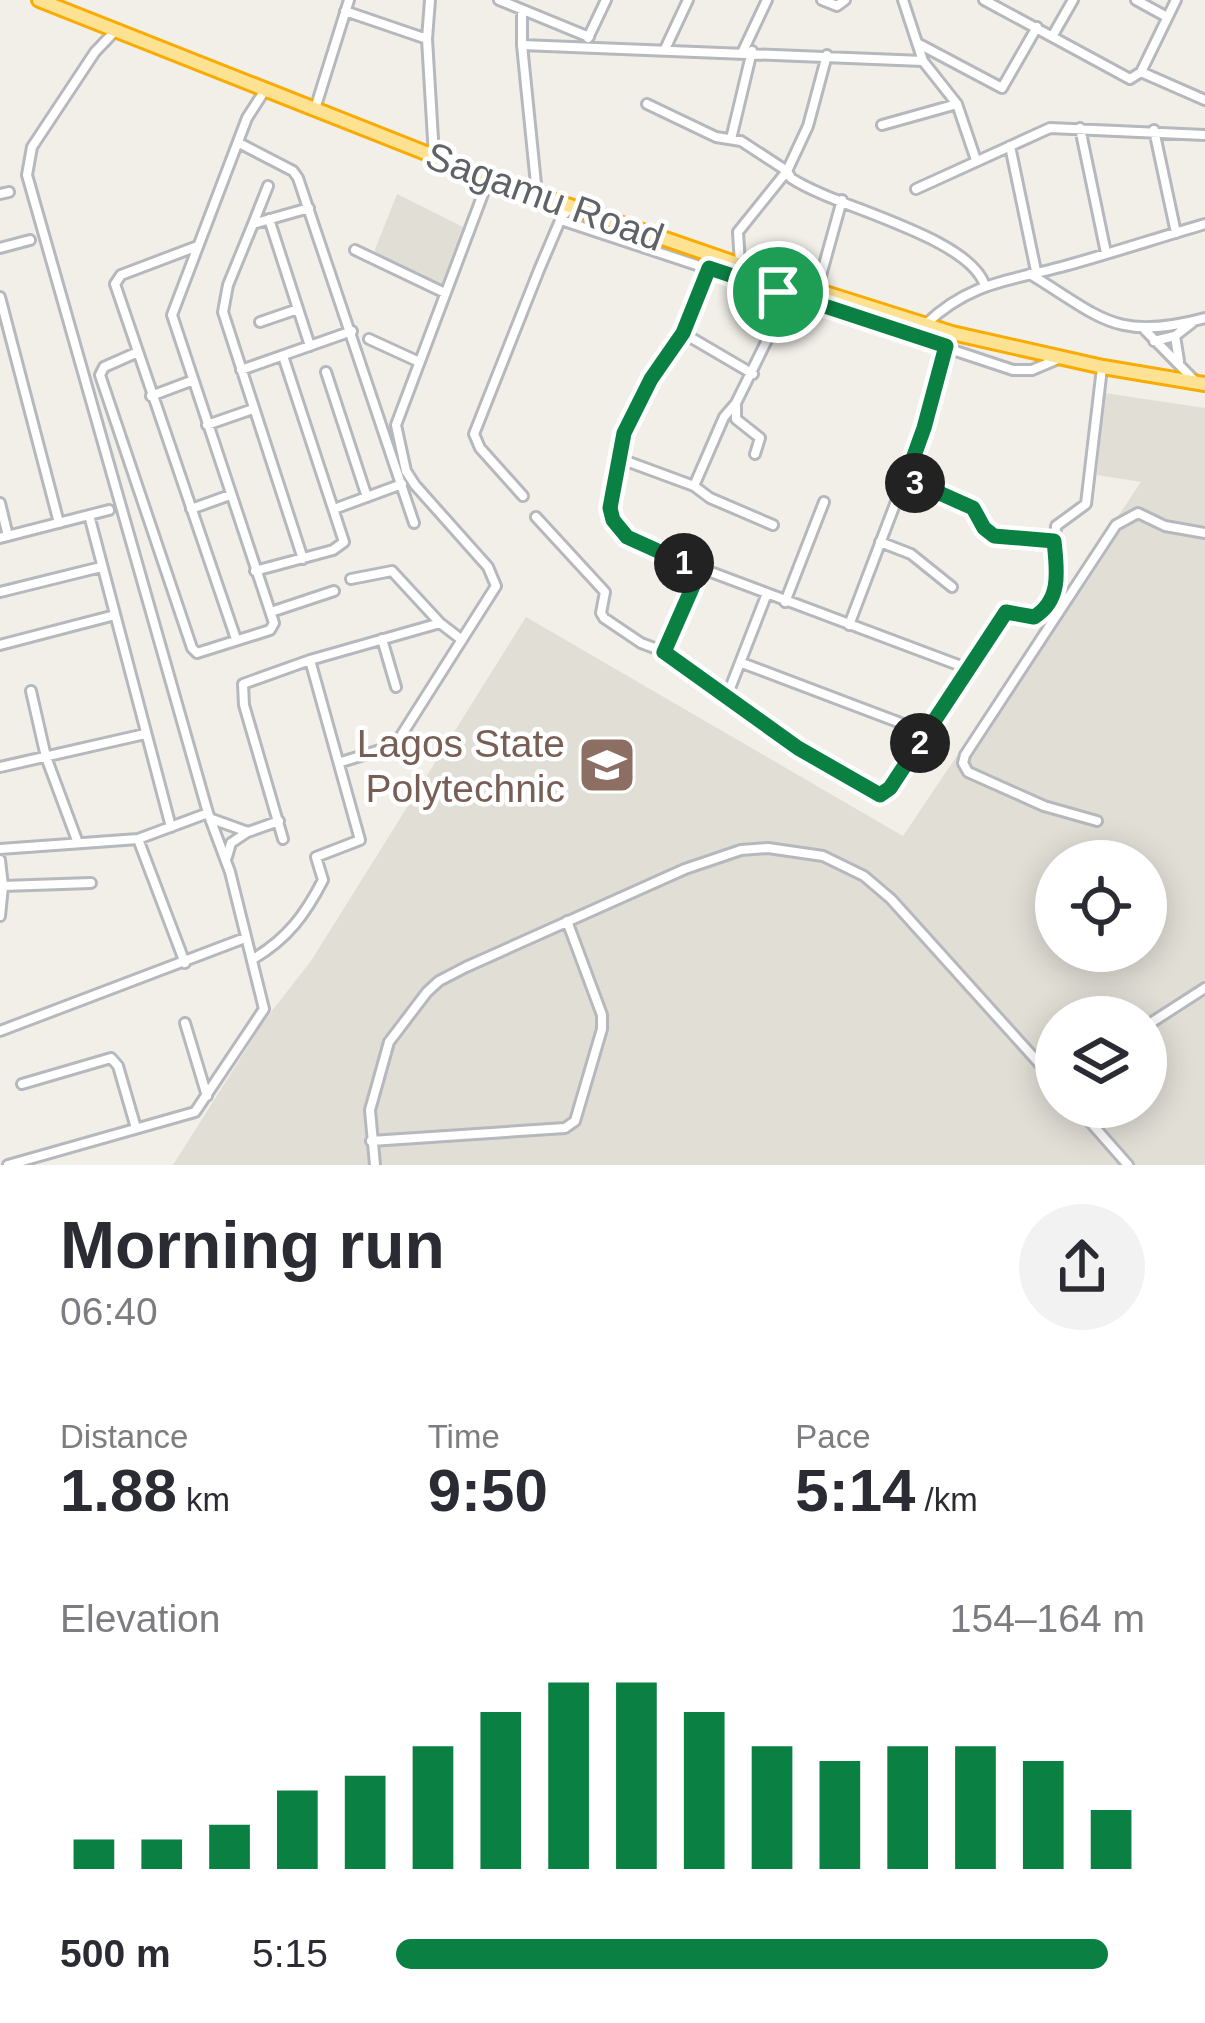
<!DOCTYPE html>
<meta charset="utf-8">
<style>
body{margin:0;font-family:Arial,sans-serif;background:#f2f2f3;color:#2b2b33;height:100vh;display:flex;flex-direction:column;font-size:45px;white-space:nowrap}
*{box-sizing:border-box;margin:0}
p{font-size:39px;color:#7c7c81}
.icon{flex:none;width:66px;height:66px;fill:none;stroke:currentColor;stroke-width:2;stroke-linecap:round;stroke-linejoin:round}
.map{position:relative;height:1165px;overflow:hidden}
.panel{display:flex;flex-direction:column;background:#fff;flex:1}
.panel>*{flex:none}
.buttons{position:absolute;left:1035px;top:840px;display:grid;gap:24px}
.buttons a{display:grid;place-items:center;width:132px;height:132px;border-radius:50%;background:#fff;box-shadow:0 6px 30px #0003;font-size:60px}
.pin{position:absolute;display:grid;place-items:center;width:102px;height:102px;color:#fff;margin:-51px;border:6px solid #fff;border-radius:50%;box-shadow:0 3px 12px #0007}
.km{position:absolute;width:60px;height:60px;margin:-30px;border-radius:50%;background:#222;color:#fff;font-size:33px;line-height:60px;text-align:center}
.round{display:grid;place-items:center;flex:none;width:126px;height:126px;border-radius:63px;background:#f2f2f3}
.summary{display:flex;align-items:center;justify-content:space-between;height:204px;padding:0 60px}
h1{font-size:66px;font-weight:600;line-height:90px}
.metrics{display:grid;grid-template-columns:repeat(3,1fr);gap:18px;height:204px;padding:12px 60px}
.metrics div{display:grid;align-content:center}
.metrics b{font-size:60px;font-weight:600}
.metrics small{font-size:33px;font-weight:400}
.metrics p{font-size:33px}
.chart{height:336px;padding:24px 60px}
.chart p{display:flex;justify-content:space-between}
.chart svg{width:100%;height:216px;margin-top:12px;stroke:#0b8043;stroke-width:6}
ul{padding:0 60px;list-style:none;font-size:39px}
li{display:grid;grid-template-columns:192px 144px 1fr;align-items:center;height:90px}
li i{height:30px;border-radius:15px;background:#0b8043}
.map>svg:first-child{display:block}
.education{fill:#e1ded6;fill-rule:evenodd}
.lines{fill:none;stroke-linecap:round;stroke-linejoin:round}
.minor-casing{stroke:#b5b8bc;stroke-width:14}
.highway-casing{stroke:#f9ab00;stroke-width:18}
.minor{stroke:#fff;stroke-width:8}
.highway{stroke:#fde293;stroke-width:12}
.route-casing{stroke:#fff;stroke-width:24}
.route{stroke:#0b8043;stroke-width:15}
.labels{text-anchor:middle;stroke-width:9;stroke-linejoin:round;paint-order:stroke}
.street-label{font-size:39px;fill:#5f6368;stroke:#fff}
.education-label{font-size:39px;fill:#785e54;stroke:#fff;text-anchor:end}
</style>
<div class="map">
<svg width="1205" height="1165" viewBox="0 0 1205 1165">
<rect width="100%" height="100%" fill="#f1efe8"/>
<!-- education -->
<path class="education" d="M 397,194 L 467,229 L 443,287 L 374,252 Z
M 1105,393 L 1205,408 L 1205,1165 L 173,1165 L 264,1021 L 311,961 L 526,617 L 903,836 L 1141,482 L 1097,475 ZM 1056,861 L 1146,861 L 1146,951 L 1056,951 ZM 1056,1017 L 1146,1017 L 1146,1107 L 1056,1107 Z"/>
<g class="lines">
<defs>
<path id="minor" d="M 430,0 L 427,39 L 434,156
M 499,0 L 589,37
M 822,0 L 837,6 L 845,0
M 903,0 L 923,61 L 957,104
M 984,0 L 1130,79 L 1141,72 L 1176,0
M 1136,0 L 1167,17
M 345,11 L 427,39
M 522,11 L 522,45 L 537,194
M 1053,35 L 1073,0
M 588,38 L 606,0
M 919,44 L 1002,88 L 1037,27
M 522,45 L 923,61
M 665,49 L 688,0
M 743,51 L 767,0
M 827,55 L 808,126 L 787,171 L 791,178 C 833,207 970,236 985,286
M 1141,72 L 1205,100
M 647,104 L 716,137 L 741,141 L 787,171 L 738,232 L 740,264
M 315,109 L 349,0
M 882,125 L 957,104 L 976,160
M 1080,128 L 1106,253
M 1154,130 L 1176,233
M 731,139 L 752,51
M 239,143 L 293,171 L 298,178 L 414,523
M 1010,146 L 1036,271
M 916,189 L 1050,128 L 1205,135
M 0,194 L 9,192
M 269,219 L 310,346
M 561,220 L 1013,370 L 1032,370 L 1058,359
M 253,224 L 268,186
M 195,247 L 121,275 L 115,284 L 236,639
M 0,248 L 30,240
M 355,250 L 445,293
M 718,259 C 698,278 699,310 683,333 C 652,379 626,419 616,474 C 613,490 609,504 613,520 L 639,545 L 969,669
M 1030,274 C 1101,317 1115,342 1205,318
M 817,290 L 842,200
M 0,297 L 59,523
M 260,322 L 298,309
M 926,324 C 969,283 1007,281 1061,267 C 1109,254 1157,238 1205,224
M 1143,328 L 1196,382
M 683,333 L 753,374
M 1175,336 L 1179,361
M 369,339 L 417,361
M 1154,341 L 1175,336 L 1193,322
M 138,352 L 104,367 L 100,375 L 192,648 L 197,653 L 270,630 L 274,623 L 172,315 L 247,118 L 265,90
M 241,370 L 352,331
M 326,372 L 367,497
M 151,396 L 191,381
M 736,405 L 736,419 L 760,438 L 755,454
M 207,425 L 253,409
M 618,458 L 694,486 L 710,498 L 773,525
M 906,478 L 968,504 L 994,536 L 1054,540
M 694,486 L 724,417 L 736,403 L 767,340 L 777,292
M 523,496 L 480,448 L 474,434 L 539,270 L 562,216 L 570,209
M 0,503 L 8,536
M 191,509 L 230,495
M 334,509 L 402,484
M 89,515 L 171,827
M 536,517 L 605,592 L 601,613 L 604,618 L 641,643 L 665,652 L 798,748 L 880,795 L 889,788 L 1006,612 L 1034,618 C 1066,597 1053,559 1056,526 L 1086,504 L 1102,368
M 0,538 L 109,510
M 880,542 L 911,554 L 952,587
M 303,559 L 223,312 L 228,285 L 253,224 L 309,208
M 255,571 L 333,550 L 344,542 L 283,356
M 351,579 L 392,571 L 440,623 L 462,640
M 0,592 L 101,567
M 785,602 L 824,502
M 271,612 L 334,591
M 849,625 L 924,428 L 952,333
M 382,639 L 396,687
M 0,645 L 115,615
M 665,652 L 701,570
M 742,663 L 927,733
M 31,691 L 46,757 L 78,843
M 727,696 L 766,596
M 341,762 L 390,747 L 399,739 L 496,586 L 488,567 L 415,485 L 406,471 L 396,425 L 489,178
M 0,767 L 145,734
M 212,819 L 248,832 L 279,821
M 1097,821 L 1044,806 L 968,772 L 963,763 L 965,755 L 1116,525 L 1138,513 L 1165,526 L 1205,533
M 138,839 L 185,963
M 283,839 L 244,705 L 243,684 L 310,660 L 440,623
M 0,849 L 138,839 L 208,813
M 227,857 L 231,843 L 246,833
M 0,860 L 3,886 L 0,916
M 3,886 L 91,883
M 253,959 C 287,939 305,915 323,880 L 316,857 L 360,840 L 310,660
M 185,1023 L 207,1096
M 1146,1026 L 1205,988
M 0,1031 L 245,938
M 22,1084 L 111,1058 L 118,1066 L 136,1128
M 1077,1107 L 1128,1165
M 371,1141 L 565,1128 L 575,1121 L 602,1029 L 602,1015 L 567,921
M 8,1165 L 195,1112 L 264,1009 L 230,872 L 208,813 L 27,175 L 32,147 L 95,52 L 115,31
M 375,1165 L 370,1110 L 389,1042 L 427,992 L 439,981 L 466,967 L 685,869 L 741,850 L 768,848 L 823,856 L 864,876 L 891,899 L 1056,1082"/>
<path id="highway" d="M 39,0 L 489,178 L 781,279 L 952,333 L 1103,367 L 1205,384"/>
</defs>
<!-- minor casing -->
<use href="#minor" class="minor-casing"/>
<!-- highway casing -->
<use href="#highway" class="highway-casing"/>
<!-- minor -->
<use href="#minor" class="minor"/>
<!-- highway -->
<use href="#highway" class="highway"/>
</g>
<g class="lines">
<defs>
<path id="route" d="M 709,268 L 946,346 L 924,428 L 906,478 L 973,508 L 984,528 L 994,536 L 1054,541 C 1057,570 1062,600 1034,617 L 1006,612 L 890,788 L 880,795 L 798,748 L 664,652 L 700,570 L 627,537 L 613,520 L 610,508 L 624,433 L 651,379 L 683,333 Z"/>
</defs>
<!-- route casing -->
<use href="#route" class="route-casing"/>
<!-- route -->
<use href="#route" class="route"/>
</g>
<!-- icons -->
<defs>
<symbol id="university-square" viewBox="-11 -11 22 22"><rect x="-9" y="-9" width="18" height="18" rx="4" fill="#8d6e63" stroke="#fff"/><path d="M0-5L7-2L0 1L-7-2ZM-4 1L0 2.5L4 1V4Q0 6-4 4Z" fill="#fff"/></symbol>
</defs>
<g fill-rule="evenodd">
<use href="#university-square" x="574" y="732" width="66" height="66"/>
</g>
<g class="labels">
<!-- street labels -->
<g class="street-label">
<text transform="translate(545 196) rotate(20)" y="14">Sagamu Road</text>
</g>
<!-- education labels -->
<g class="education-label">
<text x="565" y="757">Lagos State<tspan x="565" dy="45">Polytechnic</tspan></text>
</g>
</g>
</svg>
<div class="buttons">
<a><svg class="icon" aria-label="locate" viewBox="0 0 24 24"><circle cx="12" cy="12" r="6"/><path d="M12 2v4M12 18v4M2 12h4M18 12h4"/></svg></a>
<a><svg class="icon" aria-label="layers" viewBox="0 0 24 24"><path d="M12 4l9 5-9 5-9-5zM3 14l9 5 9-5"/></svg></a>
</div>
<div class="pin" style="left:778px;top:292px;background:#1e9e55"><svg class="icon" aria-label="arrive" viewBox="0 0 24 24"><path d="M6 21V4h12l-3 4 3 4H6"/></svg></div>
<b class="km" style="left:684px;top:563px">1</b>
<b class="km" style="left:920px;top:743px">2</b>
<b class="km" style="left:915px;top:483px">3</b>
</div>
<section class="panel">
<div class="summary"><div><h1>Morning run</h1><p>06:40</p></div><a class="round"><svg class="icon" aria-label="share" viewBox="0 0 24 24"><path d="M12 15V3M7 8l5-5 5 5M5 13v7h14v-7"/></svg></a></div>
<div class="metrics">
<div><p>Distance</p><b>1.88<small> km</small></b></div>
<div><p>Time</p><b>9:50</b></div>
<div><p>Pace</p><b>5:14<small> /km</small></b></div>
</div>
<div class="chart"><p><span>Elevation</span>154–164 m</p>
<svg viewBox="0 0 160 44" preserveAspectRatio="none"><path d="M5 44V38M15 44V38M25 44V35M35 44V28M45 44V25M55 44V19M65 44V12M75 44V6M85 44V6M95 44V12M105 44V19M115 44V22M125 44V19M135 44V19M145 44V22M155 44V32"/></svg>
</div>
<ul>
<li><b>500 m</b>5:15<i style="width:95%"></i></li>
</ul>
</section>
